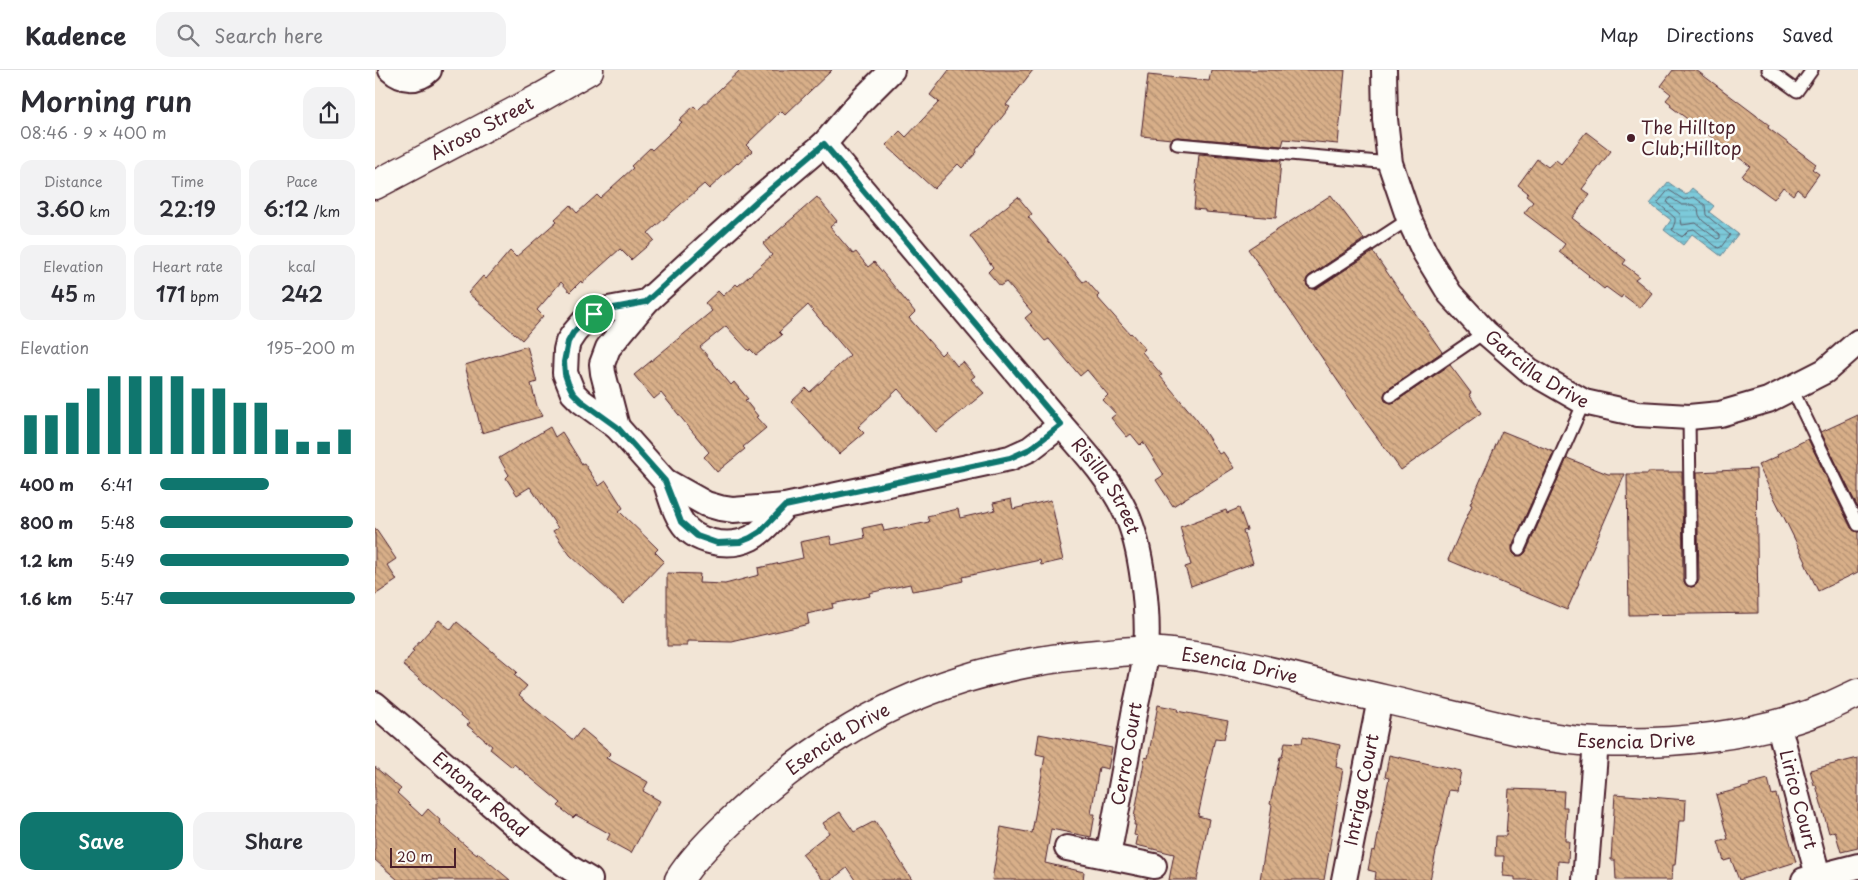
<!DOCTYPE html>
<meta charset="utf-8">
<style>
body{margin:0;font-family:"Playpen Sans",sans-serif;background:#f2f2f3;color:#2b2b33;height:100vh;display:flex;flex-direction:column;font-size:19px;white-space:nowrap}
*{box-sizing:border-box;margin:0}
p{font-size:16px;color:#7c7c81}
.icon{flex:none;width:28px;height:28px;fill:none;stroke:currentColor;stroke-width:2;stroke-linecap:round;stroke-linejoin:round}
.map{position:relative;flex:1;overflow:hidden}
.panel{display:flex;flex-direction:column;background:#fff;width:375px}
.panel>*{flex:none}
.scale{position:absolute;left:15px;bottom:12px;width:66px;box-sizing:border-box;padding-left:5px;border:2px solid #4a1f2b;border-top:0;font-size:14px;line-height:18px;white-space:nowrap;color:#4a1f2b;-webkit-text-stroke:4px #fdfcf7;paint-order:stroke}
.pin{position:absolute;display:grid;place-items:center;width:42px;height:42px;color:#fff;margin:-21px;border:2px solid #fff;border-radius:50%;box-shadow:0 1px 5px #0007}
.round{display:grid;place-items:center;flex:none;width:52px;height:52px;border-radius:15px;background:#f2f2f3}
.headline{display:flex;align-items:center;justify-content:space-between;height:85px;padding:0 20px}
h1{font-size:28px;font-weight:600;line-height:38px}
.figures{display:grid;grid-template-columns:repeat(3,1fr);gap:8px;height:85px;padding:5px 20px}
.figures div{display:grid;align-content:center;border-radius:12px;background:#f2f2f3;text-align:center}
.figures b{font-size:21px;font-weight:600}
.figures small{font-size:14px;font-weight:400}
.figures p{font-size:14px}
.chart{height:140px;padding:10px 20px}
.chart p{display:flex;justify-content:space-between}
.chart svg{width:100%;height:90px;margin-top:5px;stroke:#0f766e;stroke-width:6}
.button{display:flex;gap:10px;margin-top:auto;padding:10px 20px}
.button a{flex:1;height:58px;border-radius:15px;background:#0f766e;color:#fff;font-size:20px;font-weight:600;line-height:58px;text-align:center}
.button a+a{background:#f2f2f3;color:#2b2b33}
ul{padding:0 20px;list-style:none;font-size:16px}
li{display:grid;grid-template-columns:80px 60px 1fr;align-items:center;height:38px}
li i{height:12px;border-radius:6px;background:#0f766e}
header{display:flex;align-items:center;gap:30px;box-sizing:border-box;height:70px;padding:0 25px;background:#fff;border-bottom:1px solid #e1e1e2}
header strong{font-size:24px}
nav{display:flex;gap:28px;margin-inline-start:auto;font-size:18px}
.search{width:350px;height:45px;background:#f2f2f3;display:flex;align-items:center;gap:12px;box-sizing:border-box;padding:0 18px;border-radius:15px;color:#7c7c81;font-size:19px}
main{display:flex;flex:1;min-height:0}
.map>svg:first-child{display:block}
.water{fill:url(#water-rules);stroke:#688694}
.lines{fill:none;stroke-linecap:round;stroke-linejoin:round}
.shore{stroke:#5e6371;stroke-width:1}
.building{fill:url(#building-back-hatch);stroke:#4a1f2b}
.lane-casing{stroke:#4a1f2b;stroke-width:15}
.street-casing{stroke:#4a1f2b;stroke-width:28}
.secondary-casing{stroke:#4a1f2b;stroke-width:31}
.lane{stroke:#fdfcf7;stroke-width:11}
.street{stroke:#fdfcf7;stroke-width:24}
.secondary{stroke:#fdfcf7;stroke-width:28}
.route-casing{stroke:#fff;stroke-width:10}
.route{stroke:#0f766e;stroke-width:6}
.poi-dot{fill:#4a1f2b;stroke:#fdfcf7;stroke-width:2}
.labels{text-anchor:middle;stroke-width:5;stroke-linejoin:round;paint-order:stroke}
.street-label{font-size:18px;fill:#4a1f2b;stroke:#fdfcf7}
.poi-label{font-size:18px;fill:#4a1f2b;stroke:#fdfcf7;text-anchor:start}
</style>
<header>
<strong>Kadence</strong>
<div class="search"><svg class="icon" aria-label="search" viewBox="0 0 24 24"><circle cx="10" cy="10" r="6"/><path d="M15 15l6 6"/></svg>Search here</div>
<nav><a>Map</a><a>Directions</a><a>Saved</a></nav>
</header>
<main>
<section class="panel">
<div class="headline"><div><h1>Morning run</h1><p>08:46 · 9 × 400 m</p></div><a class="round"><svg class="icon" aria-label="share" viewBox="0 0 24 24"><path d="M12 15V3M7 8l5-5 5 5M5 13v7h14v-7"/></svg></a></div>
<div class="figures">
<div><p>Distance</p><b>3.60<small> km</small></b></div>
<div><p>Time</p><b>22:19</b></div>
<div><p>Pace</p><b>6:12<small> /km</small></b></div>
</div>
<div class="figures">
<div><p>Elevation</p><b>45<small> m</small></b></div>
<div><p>Heart rate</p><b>171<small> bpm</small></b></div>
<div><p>kcal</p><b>242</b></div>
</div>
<div class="chart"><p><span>Elevation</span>195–200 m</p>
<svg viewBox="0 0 160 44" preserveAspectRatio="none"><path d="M5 44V25M15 44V25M25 44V19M35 44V12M45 44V6M55 44V6M65 44V6M75 44V6M85 44V12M95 44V12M105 44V19M115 44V19M125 44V32M135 44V38M145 44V38M155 44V32"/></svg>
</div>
<ul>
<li><b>400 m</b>6:41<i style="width:56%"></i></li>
<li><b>800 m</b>5:48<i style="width:99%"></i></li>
<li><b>1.2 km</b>5:49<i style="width:97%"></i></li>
<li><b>1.6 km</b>5:47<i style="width:100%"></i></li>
</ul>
<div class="button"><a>Save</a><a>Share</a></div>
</section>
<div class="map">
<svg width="1483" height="810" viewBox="0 0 1483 810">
<defs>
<pattern id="water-rules" width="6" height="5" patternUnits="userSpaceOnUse" patternTransform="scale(1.25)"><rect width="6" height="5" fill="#7ccada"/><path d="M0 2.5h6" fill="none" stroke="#6dadbb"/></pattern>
<pattern id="building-back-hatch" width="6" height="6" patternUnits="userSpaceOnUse" patternTransform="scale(1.25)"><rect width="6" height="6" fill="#d8af89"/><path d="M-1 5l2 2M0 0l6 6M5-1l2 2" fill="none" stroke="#b18e70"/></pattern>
</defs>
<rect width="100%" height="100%" fill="#f2e5d6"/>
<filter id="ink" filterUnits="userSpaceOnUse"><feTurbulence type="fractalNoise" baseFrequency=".02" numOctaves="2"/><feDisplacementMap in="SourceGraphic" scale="10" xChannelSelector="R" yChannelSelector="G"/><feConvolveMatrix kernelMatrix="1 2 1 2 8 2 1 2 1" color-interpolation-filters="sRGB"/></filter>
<g filter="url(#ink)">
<!-- water -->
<path class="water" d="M 1293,112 L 1311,125 L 1317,118 L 1339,136 L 1334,142 L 1363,164 L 1346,186 L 1317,164 L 1308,175 L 1289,160 L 1296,150 L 1275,134 Z"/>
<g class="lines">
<!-- shore -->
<path class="shore" d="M 1294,120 L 1309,130 L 1319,127 L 1330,135 L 1331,145 L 1355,165 L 1346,177 L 1343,178 L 1319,159 L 1314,160 L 1307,167 L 1297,160 L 1300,152 L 1300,148 L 1283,133 Z
M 1296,128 L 1307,135 L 1319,135 L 1323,138 L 1324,145 L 1327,150 L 1345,165 L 1345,168 L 1342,169 L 1321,153 L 1307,155 L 1305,144 L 1292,133 L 1293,130 Z"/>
</g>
<!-- building -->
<path class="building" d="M 365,0 L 457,0 L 410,45 L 406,41 L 371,75 L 377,81 L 363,94 L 362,93 L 334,119 L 329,114 L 273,163 L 279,170 L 256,190 L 245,179 L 207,213 L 206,211 L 195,222 L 186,212 L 162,240 L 168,246 L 147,270 L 93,223 L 108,206 L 111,209 L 135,181 L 141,187 L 182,151 L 180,149 L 195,135 L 202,143 L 222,125 L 225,128 L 258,98 L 256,96 L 275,78 L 277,80 L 307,52 L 304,50 L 319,36 L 323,40 Z
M 574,0 L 658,0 L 631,35 L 635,37 L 601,80 L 602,82 L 587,98 L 583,94 L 559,119 L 511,75 L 525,61 L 531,67 L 564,32 L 555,25 Z
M 836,0 L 970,0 L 963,74 L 909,69 L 907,76 L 803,67 L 797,69 L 766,66 L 773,5 L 834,11 Z
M 1298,0 L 1321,0 L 1394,55 L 1393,58 L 1441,94 L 1437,99 L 1444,104 L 1429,125 L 1422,119 L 1418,125 L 1408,117 L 1399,129 L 1367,106 L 1375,96 L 1295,36 L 1296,34 L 1291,30 L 1296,24 L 1286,16 Z
M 1211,62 L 1236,81 L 1207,119 L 1215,125 L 1197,148 L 1251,190 L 1248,194 L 1264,206 L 1260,209 L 1277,223 L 1265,238 L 1248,225 L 1246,228 L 1231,217 L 1229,219 L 1213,206 L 1214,205 L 1184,182 L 1190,174 L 1149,143 L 1158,132 L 1151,126 L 1153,123 L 1143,115 L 1162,89 L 1173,97 L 1181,90 L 1186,94 Z
M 824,84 L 906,91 L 901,148 L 830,142 L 830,140 L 819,139 Z
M 956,125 L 989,169 L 934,206 L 931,212 L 932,216 L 938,219 L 942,218 L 998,182 L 1067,282 L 1012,320 L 1009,326 L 1010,331 L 1016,333 L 1020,332 L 1075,295 L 1096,323 L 1094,324 L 1106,343 L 1026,400 L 990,351 L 873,179 Z
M 442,127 L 462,151 L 455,157 L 478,184 L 481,182 L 493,197 L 499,192 L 540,242 L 534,248 L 566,285 L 570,281 L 582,296 L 588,292 L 600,306 L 596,309 L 609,323 L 561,362 L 523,319 L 483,357 L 489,363 L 464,384 L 416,332 L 431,318 L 435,322 L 475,285 L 433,235 L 404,262 L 407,265 L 381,285 L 375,279 L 374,281 L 351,256 L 325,277 L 356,315 L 359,312 L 373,329 L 370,330 L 383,346 L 381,347 L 391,358 L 368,377 L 370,379 L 342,402 L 329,387 L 334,382 L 286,323 L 279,329 L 259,305 L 337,241 L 330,233 L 343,221 L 348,226 L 361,214 L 363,216 L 397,185 L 388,174 Z
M 643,127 L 657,144 L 653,147 L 708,212 L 711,210 L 724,225 L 722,227 L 755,264 L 756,263 L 770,279 L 767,282 L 787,305 L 785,306 L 822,350 L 844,384 L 848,382 L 859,398 L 798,436 L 781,410 L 789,405 L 768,372 L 765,375 L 756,364 L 752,367 L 736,348 L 741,344 L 728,330 L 733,325 L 712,300 L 705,306 L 674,269 L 670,271 L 650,248 L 657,242 L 631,212 L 625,216 L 613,202 L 618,197 L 595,166 Z
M 152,276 L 162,312 L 156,314 L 162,336 L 168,346 L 107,363 L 90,295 Z
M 1483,345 L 1483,438 L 1446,362 Z
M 175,357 L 180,367 L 187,362 L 207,394 L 209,393 L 224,416 L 231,411 L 248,438 L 244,441 L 283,479 L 280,482 L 289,491 L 248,534 L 195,485 L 178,461 L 183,458 L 155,417 L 142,425 L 131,408 L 134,405 L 124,388 Z
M 1127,361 L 1179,382 L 1137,476 L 1138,483 L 1141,486 L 1148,485 L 1151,482 L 1192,388 L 1233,404 L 1250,404 L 1203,512 L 1204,513 L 1192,540 L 1073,490 L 1097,435 L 1095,434 Z
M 1433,369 L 1476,458 L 1483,462 L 1483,502 L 1443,521 L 1430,493 L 1431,492 L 1383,395 L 1403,386 L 1402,384 Z
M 1381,399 L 1383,543 L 1254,545 L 1252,404 L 1273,404 L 1273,402 L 1307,402 L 1308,510 L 1312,516 L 1317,517 L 1322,514 L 1324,510 L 1322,402 Z
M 636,429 L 638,439 L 676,430 L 686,477 L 685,478 L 688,490 L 666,495 L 665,490 L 587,507 L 588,511 L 568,516 L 537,521 L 535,514 L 494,523 L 495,526 L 457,534 L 458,538 L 432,544 L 434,554 L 357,572 L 312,571 L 312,576 L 292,576 L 292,503 L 325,504 L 324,513 L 350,514 L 384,505 L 383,498 L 428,488 L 425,472 L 455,466 L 457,475 L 490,468 L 488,458 L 507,454 L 509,461 L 554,452 L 552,446 L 583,439 L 585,448 L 620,440 L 618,433 Z
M 864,438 L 872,460 L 868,461 L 878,493 L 816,516 L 810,497 L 816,495 L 805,457 L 851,440 L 852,443 Z
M 0,458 L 21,489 L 12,495 L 22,510 L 0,525 Z
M 64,550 L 76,560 L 82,552 L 142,602 L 139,605 L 152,616 L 144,625 L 198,670 L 207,659 L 236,683 L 231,688 L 273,712 L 268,721 L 285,731 L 256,783 L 232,770 L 235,764 L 201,745 L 198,748 L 183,736 L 186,733 L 139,694 L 137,697 L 115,679 L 117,676 L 92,655 L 95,653 L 28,595 L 39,581 L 37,580 Z
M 783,635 L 803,639 L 802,641 L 853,651 L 849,669 L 840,668 L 823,746 L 834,749 L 822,810 L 794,810 L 799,784 L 761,775 L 763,766 L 759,765 L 761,755 L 759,755 L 760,748 L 759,747 L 770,687 L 773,688 Z
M 664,664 L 737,678 L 733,699 L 724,697 L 716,744 L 720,744 L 716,767 L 676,759 L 670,793 L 709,802 L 708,810 L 617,810 L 626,757 L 657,763 L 670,686 L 661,684 Z
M 928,667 L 965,675 L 961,697 L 968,699 L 949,810 L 885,810 L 897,735 L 895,734 L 905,687 L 907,687 L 910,672 L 927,673 Z
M 1014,685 L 1086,701 L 1082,721 L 1074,720 L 1055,810 L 1000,810 L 1001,802 L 993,800 L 997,780 L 1000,781 L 1014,708 L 1010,707 Z
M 1483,688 L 1483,778 L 1466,782 L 1460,761 L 1454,763 L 1441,715 L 1439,715 L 1435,700 Z
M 0,697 L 26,719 L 22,723 L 47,746 L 53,739 L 66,751 L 65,753 L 68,756 L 98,782 L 102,785 L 103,783 L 135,810 L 23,810 L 0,790 Z
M 1393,709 L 1397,725 L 1401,724 L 1421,792 L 1364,810 L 1356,789 L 1349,791 L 1343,772 L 1353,769 L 1341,725 L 1375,716 L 1374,714 Z
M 1134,719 L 1189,721 L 1188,737 L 1192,737 L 1190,771 L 1194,771 L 1193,792 L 1183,791 L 1182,810 L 1140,810 L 1140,807 L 1128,806 L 1129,786 L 1120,786 L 1121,766 L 1131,766 Z
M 1240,724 L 1311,730 L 1310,751 L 1304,751 L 1300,795 L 1298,795 L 1297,810 L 1241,810 L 1240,790 L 1236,790 Z
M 465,742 L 479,762 L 500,751 L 537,810 L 480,810 L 472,798 L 456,810 L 448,810 L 427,784 L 454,763 L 448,753 Z"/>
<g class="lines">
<defs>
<path id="lane" d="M 1393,0 L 1422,21 L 1437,0
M 802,74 L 1015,93
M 938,212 L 1034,149
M 1417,319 L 1483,455
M 1016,326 L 1110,262
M 1314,347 L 1316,510
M 1144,479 L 1209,332"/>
<g id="street">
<path d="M 16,0 C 28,11 43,11 54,0"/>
<path id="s1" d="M 1009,0 L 1010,49 L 1015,93 L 1034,149 L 1050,183 L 1075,224 L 1110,262 L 1155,301 L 1209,332 L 1263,344 L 1314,347 L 1345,344 L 1393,330 L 1450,301 L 1483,272"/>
<path id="s2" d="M 449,74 L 686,355 C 710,382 735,409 751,443 C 767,477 774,543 771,581 C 769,602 763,624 759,644 C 751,692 742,739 733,786"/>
<path d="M 271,232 L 228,240 L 211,249 L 199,263 L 193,272 L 191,280 L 190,303 L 198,323 L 206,331 L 242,357 L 290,411 L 331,434 L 345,438 L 358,440 L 410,436 L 635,388 L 655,379 L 686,355"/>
<path d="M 242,357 L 228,303 L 227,294 L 233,278 L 271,232 L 383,130 L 449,74 L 484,33 L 517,0"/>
<path d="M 290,411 C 295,424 298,439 306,451 C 319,473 354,479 376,468 C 389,461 400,447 410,436"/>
<path id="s3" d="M 0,634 L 155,768 L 195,798 L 215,810"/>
<path id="s4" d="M 1403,653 L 1443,806"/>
<path d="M 692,778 L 779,796"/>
<path id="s5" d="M 969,810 L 1005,629"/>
<path d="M 1210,810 L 1221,672"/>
<path d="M 1429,810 L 1483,796"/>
</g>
<g id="secondary">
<path id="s6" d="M 0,115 L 165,28 L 214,0"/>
<path id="s7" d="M 304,810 C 317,789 336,770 354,753 C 388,720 424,691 464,666 C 541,617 631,591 722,584 C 739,583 757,580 773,581 C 837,585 900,602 961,618 C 994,626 1027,633 1060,641 C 1113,653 1168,670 1223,672 C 1295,675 1381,666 1448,639 C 1460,634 1472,628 1483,623"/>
</g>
</defs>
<!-- lane casing -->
<use href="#lane" class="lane-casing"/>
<!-- street casing -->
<use href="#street" class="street-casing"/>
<!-- secondary casing -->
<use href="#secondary" class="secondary-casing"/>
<!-- lane -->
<use href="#lane" class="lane"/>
<!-- street -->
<use href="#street" class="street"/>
<!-- secondary -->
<use href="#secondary" class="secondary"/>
</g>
</g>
<g class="lines" filter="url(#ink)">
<defs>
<path id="route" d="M 449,74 L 686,355 L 655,379 L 635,388 L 410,436 L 385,462 L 375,468 L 365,472 L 342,473 L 322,466 L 306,452 L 290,411 L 242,357 L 206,331 L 198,323 L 193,313 L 190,304 L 189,292 L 193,272 L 198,263 L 211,249 L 228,240 L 271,232 L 383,130 Z"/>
</defs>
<!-- route casing -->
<use href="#route" class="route-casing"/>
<!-- route -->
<use href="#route" class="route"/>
</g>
<!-- markers -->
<circle class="poi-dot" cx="1256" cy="68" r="5"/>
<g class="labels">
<!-- street labels -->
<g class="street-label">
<text dy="6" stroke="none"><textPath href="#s6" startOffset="121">Airoso Street</textPath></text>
<text dy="6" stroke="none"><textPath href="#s1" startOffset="354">Garcilla Drive</textPath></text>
<text dy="6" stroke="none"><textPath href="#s2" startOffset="444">Risilla Street</textPath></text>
<text dy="6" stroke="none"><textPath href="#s7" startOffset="634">Esencia Drive</textPath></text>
<text dy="6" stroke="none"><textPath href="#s7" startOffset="1039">Esencia Drive</textPath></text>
<text dy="6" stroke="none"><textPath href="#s7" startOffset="214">Esencia Drive</textPath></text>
<text transform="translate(752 684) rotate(-80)" y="6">Cerro Court</text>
<text dy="6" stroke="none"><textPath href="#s5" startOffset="92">Intriga Court</textPath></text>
<text dy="6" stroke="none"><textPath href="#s3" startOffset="139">Entonar Road</textPath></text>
<text dy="6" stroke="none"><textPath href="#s4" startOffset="79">Lirico Court</textPath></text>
</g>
<!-- poi labels -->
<g class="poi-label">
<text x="1266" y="64">The Hilltop<tspan x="1266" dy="21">Club;Hilltop</tspan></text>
</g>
</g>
</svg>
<div class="scale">20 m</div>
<div class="pin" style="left:219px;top:244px;background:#1e9e55"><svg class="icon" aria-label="arrive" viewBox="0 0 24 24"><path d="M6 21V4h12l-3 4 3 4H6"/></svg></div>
</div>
</main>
